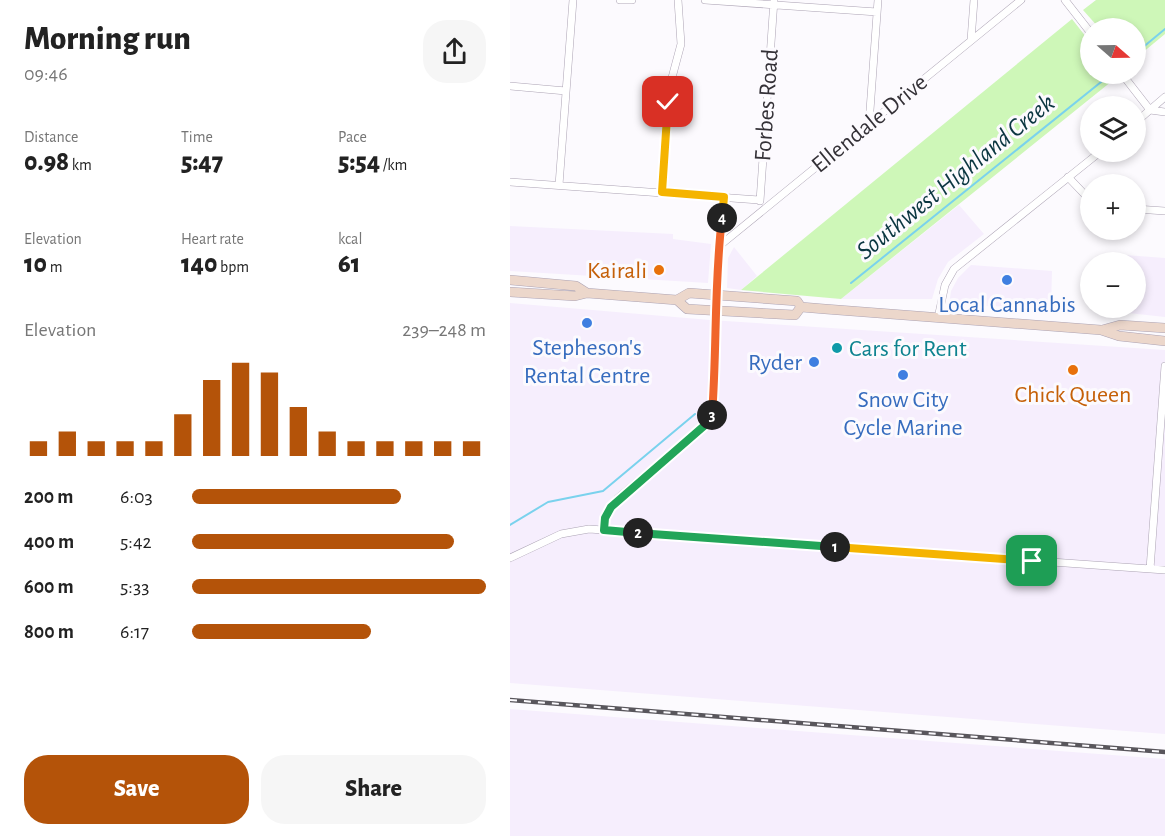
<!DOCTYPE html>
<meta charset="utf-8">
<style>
body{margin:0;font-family:"Alegreya Sans",sans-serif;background:#f6f6f6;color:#222;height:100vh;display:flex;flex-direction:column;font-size:22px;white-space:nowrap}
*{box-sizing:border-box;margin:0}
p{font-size:20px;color:#767676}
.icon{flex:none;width:33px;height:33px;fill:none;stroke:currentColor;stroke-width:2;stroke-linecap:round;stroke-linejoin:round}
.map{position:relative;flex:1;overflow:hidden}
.details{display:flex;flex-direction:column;background:#fff;width:510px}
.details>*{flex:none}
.needle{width:39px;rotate:110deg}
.controls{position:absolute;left:570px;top:18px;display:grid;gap:12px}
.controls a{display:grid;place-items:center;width:66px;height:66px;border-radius:50%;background:#fff;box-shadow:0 3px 9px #0003;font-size:30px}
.pin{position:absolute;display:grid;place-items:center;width:51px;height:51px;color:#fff;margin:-26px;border-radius:12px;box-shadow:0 3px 9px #0006}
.km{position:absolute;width:30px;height:30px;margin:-15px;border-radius:50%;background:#222;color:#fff;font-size:16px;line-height:30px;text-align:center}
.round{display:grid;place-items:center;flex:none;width:63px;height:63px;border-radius:24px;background:#f6f6f6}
.headline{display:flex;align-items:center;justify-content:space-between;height:102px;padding:0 24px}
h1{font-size:33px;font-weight:800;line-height:45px}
.figures{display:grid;grid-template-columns:repeat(3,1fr);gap:9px;height:102px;padding:6px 24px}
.figures div{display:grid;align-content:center}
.figures b{font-size:26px;font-weight:800}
.figures small{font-size:16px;font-weight:400}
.figures p{font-size:16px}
.chart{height:168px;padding:12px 24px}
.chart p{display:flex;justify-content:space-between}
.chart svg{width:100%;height:108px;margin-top:6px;stroke:#b45309;stroke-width:6}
.action{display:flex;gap:12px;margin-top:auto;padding:12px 24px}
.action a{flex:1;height:69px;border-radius:24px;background:#b45309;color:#fff;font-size:24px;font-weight:800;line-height:69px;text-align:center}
.action a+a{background:#f6f6f6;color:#222}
ul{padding:0 24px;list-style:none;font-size:20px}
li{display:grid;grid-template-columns:96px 72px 1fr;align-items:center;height:45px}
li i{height:15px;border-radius:8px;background:#b45309}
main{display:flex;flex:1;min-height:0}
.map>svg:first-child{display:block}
.built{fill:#f6eefd}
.green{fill:#cef7b8}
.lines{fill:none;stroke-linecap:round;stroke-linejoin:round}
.stream{stroke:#7ad2ed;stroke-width:2}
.street-casing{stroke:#aca3b4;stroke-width:8}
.secondary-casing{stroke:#aca3b4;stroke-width:10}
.street{stroke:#fff;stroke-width:7}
.secondary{stroke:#ecd7cb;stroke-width:9}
.rail-casing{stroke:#59565c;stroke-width:4.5}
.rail{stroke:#fcfafe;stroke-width:2;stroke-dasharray:7;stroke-linecap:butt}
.split-1-casing{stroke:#fff;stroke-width:12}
.split-2-casing{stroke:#fff;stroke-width:12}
.split-3-casing{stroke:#fff;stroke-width:12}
.split-4-casing{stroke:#fff;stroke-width:12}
.split-5-casing{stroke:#fff;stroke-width:12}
.split-1{stroke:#f5b400;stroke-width:8}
.split-2{stroke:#22a559;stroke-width:8}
.split-3{stroke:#22a559;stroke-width:8}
.split-4{stroke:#f0652b;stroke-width:8}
.split-5{stroke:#f5b400;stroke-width:8}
.food-dot{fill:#e8710a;stroke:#fcfafe;stroke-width:2}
.shop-dot{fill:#3f7fe0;stroke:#fcfafe;stroke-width:2}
.culture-dot{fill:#0f9aa8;stroke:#fcfafe;stroke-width:2}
.labels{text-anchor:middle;stroke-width:6;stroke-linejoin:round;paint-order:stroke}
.street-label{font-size:24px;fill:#343137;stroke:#fcfafe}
.food-label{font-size:24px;fill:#c56008;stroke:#fcfafe;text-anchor:end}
.shop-label{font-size:24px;fill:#366cbe;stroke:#fcfafe}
.culture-label{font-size:24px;fill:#0d838f;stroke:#fcfafe;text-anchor:start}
.water-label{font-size:26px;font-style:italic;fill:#0b3641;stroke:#fcfafe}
</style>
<main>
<section class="details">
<div class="headline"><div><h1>Morning run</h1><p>09:46</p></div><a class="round"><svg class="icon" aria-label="share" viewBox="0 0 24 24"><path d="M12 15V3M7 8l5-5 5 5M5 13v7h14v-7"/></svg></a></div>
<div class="figures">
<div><p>Distance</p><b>0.98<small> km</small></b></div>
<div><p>Time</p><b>5:47</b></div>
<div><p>Pace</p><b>5:54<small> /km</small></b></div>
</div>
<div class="figures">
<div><p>Elevation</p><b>10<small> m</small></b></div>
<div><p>Heart rate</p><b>140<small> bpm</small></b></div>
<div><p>kcal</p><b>61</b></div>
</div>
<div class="chart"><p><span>Elevation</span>239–248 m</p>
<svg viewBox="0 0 160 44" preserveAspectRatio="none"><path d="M5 44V38M15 44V34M25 44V38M35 44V38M45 44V38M55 44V27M65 44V13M75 44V6M85 44V10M95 44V24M105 44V34M115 44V38M125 44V38M135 44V38M145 44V38M155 44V38"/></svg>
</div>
<ul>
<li><b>200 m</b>6:03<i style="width:71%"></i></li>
<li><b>400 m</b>5:42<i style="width:89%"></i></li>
<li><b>600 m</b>5:33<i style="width:100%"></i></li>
<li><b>800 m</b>6:17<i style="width:61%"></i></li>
</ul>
<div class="action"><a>Save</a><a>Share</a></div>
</section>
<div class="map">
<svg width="655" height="836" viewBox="0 0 655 836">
<rect width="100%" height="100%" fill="#fcfafe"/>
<!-- built -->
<path class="built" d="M 449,205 L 474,234 L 438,262 L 428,279 L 422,299 L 331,299 Z
M 0,226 L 163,234 L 163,239 L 201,244 L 198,283 L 0,271 Z
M 224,247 L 247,276 L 231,290 L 217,288 L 218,258 Z
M 615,255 L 655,258 L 655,317 L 609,312 L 609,308 L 626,308 L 626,262 L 614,262 Z
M 461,265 L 542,271 L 541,308 L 439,305 L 441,291 L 448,278 Z
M 0,303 L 200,320 L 655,350 L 655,734 L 0,683 Z
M 0,709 L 655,759 L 655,836 L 0,836 Z"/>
<!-- green -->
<path class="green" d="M 586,0 L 655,0 L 655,34 L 626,58 L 626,28 L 589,28 L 573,10 Z
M 562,19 L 580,42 L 580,74 L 605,74 L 607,77 L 331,299 L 231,290 Z"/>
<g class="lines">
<!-- stream -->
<path class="stream" d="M 626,53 L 655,29
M 341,283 L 601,74
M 0,525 L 38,502 L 93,491 L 185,414"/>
<defs>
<path id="street" d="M 110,0 L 122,0
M 195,0 L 367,12
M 555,0 L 580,32
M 461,40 L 464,0
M 612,74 L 640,110 L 655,112
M 0,86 L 56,91
M 626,122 L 655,97
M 359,124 L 368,0
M 558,177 L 580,200
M 0,182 L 249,200
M 49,185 L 63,0
M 152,192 L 160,85 L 171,44 L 168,0
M 250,201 L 264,0
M 626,209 L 655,211
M 208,247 L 511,0
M 428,318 L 435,285 L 444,269 L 590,152
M 94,530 L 95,518 L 108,498 L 202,419 C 207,345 205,271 214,197
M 0,558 L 51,534 L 79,529 L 655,570
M 640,569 L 655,366"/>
<path id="secondary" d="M 0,280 L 66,286 L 77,293
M 0,292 L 65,296 L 77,293 L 167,300 L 179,293 L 287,301 L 291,307 L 315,309 L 591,330 L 609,336 L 655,341
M 167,300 L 177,309 L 285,315 L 291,307
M 592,330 L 610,325 L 655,328"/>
</defs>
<!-- street casing -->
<use href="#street" class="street-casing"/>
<!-- secondary casing -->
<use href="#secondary" class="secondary-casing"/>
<!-- street -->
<use href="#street" class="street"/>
<!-- secondary -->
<use href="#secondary" class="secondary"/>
<defs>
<path id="rail" d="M 0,700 L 655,752"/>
</defs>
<!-- rail casing -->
<use href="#rail" class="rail-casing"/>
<!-- rail -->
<use href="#rail" class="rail"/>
</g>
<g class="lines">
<defs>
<path id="split-1" d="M 325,547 L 522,561"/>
<path id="split-2" d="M 128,533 L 325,547"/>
<path id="split-3" d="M 128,533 L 94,530 L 95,518 L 101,507 L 202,419 L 202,415"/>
<path id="split-4" d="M 202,415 C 207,349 204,283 212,218"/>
<path id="split-5" d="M 158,102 L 152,192 L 214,197 L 212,218"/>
</defs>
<!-- split-1 casing -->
<use href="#split-1" class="split-1-casing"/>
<!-- split-2 casing -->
<use href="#split-2" class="split-2-casing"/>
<!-- split-3 casing -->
<use href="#split-3" class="split-3-casing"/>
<!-- split-4 casing -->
<use href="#split-4" class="split-4-casing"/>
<!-- split-5 casing -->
<use href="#split-5" class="split-5-casing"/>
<!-- split-1 -->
<use href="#split-1" class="split-1"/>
<!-- split-2 -->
<use href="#split-2" class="split-2"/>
<!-- split-3 -->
<use href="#split-3" class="split-3"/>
<!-- split-4 -->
<use href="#split-4" class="split-4"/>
<!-- split-5 -->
<use href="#split-5" class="split-5"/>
</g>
<!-- markers -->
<g class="food-dot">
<circle cx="149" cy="270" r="6"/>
<circle cx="563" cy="370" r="6"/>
</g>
<g class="shop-dot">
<circle cx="497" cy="280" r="6"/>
<circle cx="77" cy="323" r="6"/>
<circle cx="304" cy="362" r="6"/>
<circle cx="393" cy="375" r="6"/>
</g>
<circle class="culture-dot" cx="327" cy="348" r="6"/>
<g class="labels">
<!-- street labels -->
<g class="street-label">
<text transform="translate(256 105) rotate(-86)" y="8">Forbes Road</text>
<text transform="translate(359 123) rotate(-39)" y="8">Ellendale Drive</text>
</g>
<!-- food labels -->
<g class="food-label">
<text x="137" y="278">Kairali</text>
<text x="563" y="402" text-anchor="middle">Chick Queen</text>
</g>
<!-- shop labels -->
<g class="shop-label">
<text x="497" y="312">Local Cannabis</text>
<text x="77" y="355">Stepheson's<tspan x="77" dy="28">Rental Centre</tspan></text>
<text x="292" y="370" text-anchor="end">Ryder</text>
<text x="393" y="407">Snow City<tspan x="393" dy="28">Cycle Marine</tspan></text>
</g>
<!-- culture labels -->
<g class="culture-label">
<text x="339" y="356">Cars for Rent</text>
</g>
<!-- water labels -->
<g class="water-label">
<text transform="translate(445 176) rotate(-39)" y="9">Southwest Highland Creek</text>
</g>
</g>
</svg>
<div class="controls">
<a><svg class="needle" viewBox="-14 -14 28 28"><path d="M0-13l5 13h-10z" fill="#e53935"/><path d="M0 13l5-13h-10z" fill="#767676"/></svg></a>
<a><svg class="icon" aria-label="layers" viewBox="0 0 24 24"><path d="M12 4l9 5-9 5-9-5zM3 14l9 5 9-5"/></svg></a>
<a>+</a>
<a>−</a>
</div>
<div class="pin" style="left:522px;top:561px;background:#1e9e55"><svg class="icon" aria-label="arrive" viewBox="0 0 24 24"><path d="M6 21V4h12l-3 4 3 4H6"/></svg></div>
<div class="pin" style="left:158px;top:102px;background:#d93025"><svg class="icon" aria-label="check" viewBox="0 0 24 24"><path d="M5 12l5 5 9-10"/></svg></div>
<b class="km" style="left:325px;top:547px">1</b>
<b class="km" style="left:128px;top:533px">2</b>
<b class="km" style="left:202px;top:415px">3</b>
<b class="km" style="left:212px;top:218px">4</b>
</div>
</main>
